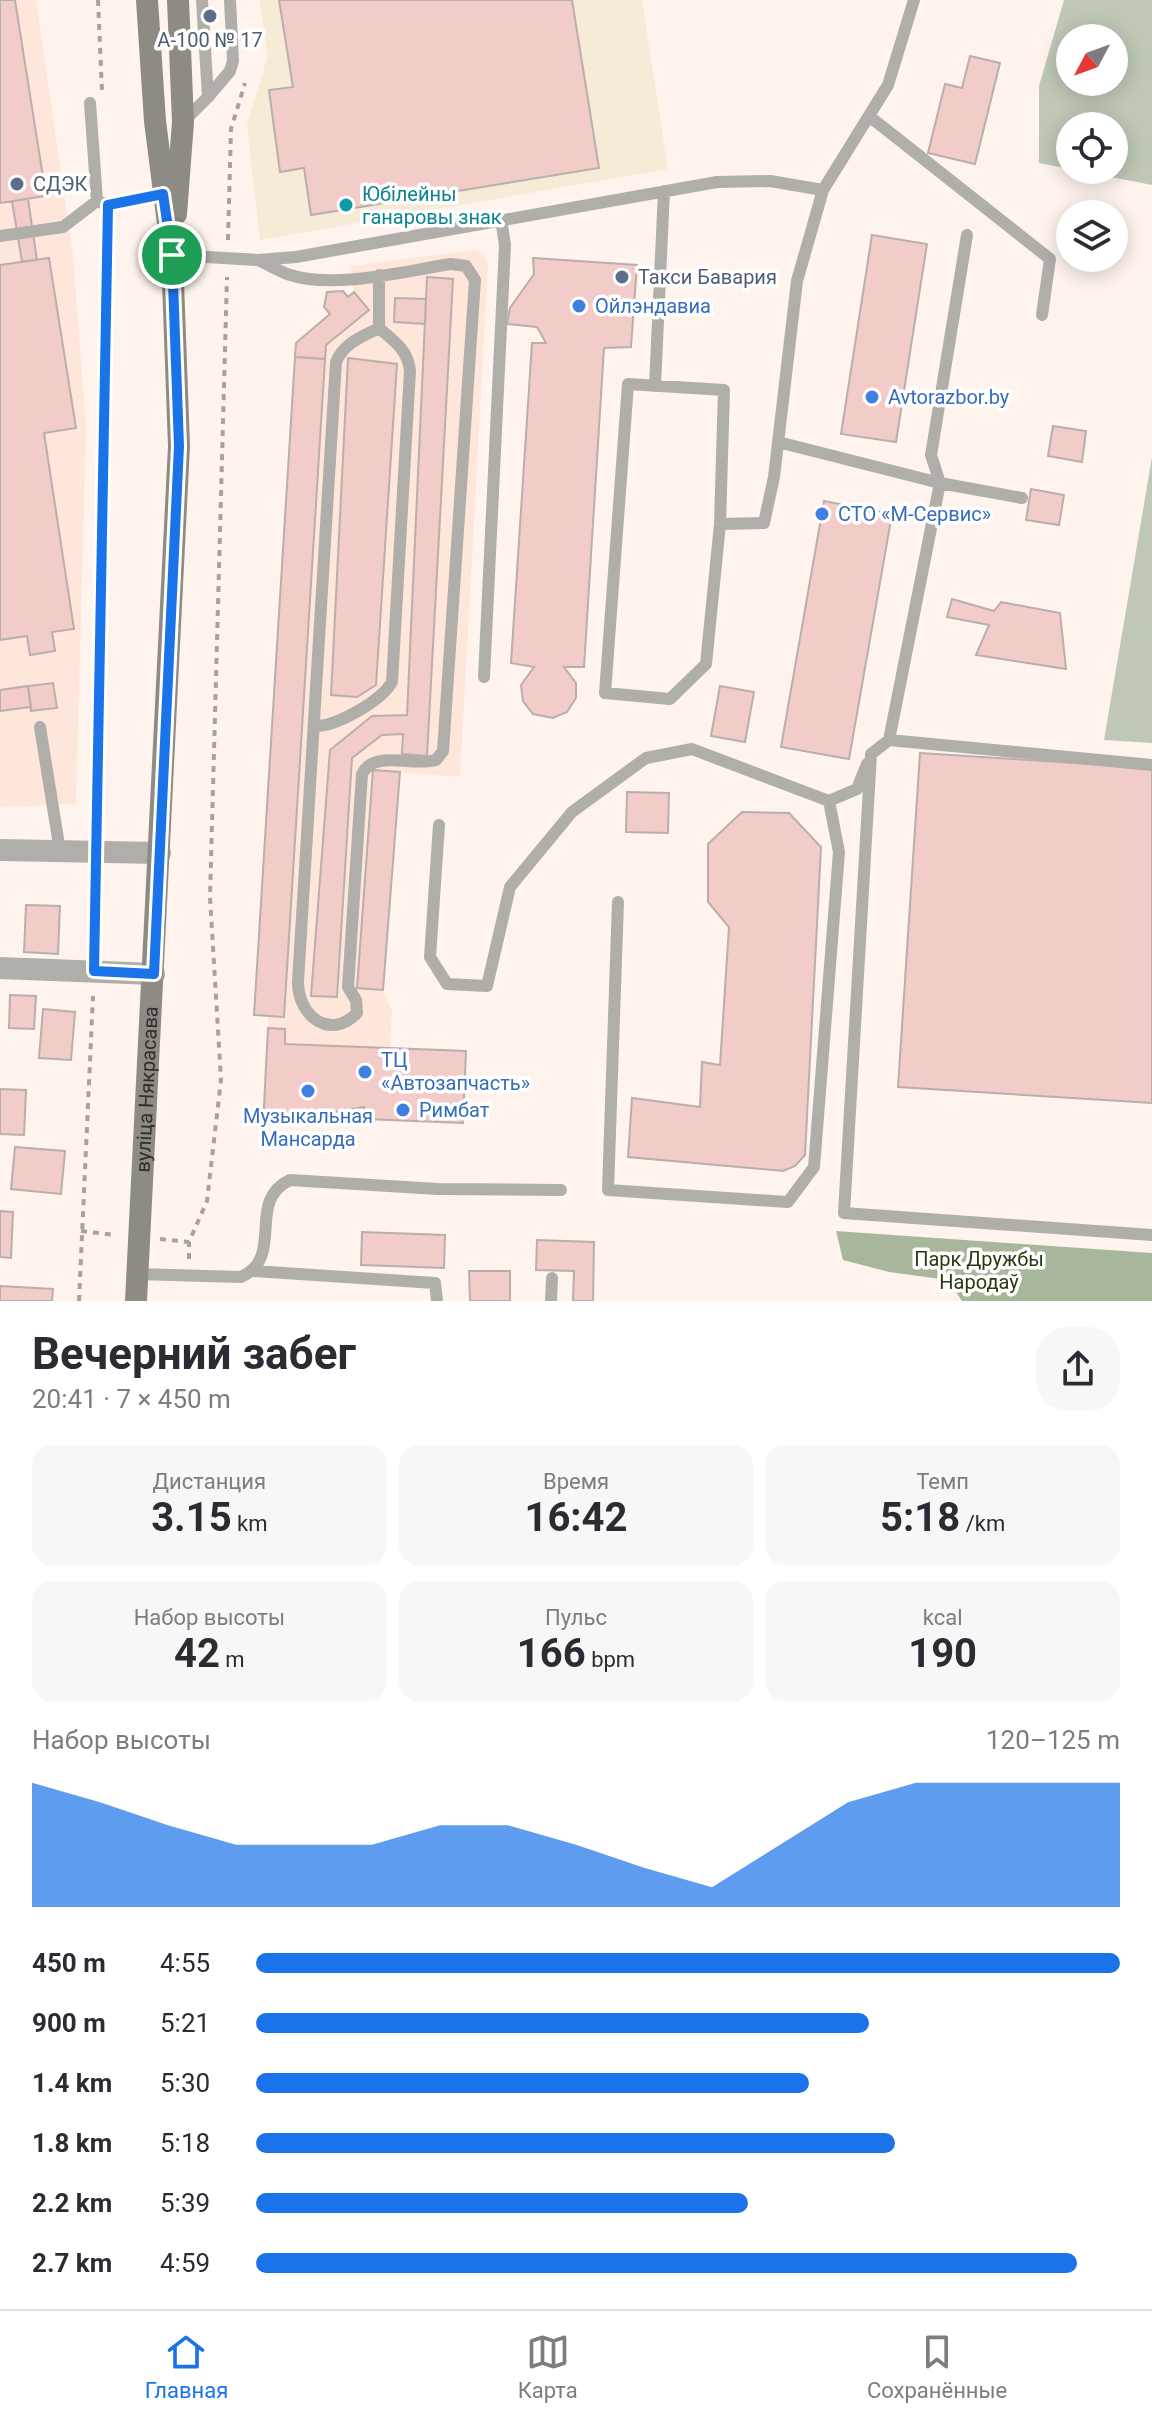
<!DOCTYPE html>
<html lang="ru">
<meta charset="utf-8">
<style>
body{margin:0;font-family:Roboto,sans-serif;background:#f7f7f7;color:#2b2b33;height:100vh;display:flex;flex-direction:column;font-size:30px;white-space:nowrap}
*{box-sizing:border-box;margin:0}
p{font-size:26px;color:#7c7c81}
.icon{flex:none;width:44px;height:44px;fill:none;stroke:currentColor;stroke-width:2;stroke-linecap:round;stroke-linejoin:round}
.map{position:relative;height:1301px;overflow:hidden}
.sheet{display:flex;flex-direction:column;background:#fff;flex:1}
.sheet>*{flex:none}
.needle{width:52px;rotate:229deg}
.buttons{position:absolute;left:1056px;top:24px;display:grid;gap:16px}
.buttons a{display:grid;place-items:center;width:72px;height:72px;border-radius:50%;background:#fff;box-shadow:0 4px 20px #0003;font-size:40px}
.pin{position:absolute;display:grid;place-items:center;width:68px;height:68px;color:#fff;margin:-34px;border:4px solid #fff;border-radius:50%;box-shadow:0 2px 8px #0007}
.round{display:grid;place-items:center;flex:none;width:84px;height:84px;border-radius:32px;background:#f7f7f7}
.head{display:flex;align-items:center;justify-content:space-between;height:136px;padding:0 32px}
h1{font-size:44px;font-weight:700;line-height:60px}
.figures{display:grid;grid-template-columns:repeat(3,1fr);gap:12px;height:136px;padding:8px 32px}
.figures div{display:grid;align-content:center;border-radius:20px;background:#f7f7f7;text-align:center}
.figures b{font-size:40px;font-weight:700}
.figures small{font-size:22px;font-weight:400}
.figures p{font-size:22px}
.chart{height:224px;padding:16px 32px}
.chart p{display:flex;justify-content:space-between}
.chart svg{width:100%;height:144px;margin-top:8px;fill:#1a73e8;opacity:.7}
ul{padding:0 32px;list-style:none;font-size:26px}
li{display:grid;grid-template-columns:128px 96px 1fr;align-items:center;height:60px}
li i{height:20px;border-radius:10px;background:#1a73e8}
.tabs{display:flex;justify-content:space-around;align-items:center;height:112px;border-top:2px solid #e1e1e2;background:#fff;font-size:22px;color:#7c7c81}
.tabs a{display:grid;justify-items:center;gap:4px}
.tabs .on{color:#1a73e8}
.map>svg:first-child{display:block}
.commercial{fill:#f5ebd6}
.industrial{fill:#fee6db}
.green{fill:#bfc8b7;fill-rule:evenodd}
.forest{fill:#a8b79c}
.building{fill:#f1ccc9;stroke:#baaead;stroke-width:2}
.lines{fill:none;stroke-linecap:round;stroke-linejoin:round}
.path{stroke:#a8a19c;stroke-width:4;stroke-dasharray:6 6;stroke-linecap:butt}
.service{stroke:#b0aea9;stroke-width:12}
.minor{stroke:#b0aea9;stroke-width:22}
.secondary{stroke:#8d8b84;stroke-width:22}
.route-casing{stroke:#fff;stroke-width:16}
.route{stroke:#1a73e8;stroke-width:10}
.service-dot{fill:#5c6f8a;stroke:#fff;stroke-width:3}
.culture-dot{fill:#0f9aa8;stroke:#fff;stroke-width:3}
.shop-dot{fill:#3f7fe0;stroke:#fff;stroke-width:3}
.labels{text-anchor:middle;stroke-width:7;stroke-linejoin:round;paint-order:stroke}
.service-label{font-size:20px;fill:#4e5e75;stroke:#fff;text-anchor:start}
.culture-label{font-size:20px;fill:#0d838f;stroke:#fff;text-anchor:start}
.shop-label{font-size:20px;fill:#366cbe;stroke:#fff;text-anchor:start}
.street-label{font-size:20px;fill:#302c2a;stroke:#fff}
.park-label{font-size:20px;fill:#273b10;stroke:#fff}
</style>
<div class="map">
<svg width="1152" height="1301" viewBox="0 0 1152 1301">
<rect width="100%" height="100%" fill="#fef4ed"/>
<!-- commercial -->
<path class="commercial" d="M 259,0 L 642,0 L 668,169 L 260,240 L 247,126 L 268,55 Z"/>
<!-- industrial -->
<path class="industrial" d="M 0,0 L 36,0 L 73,255 L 86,427 L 76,804 L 0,807 Z
M 475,250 L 484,254 L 488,264 L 460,777 L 399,772 L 383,990 L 392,1011 L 390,1049 L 285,1044 L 285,1029 L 268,1028 L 268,1016 L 254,1015 L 296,343 L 330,314 L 324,307 L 327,292 L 343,291 L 348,297 L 354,292 L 351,266 Z"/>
<!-- green -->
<path class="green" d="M 1064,0 L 1152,0 L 1152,185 L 1075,170 L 1114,170 L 1114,126 L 1070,126 L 1070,169 L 1039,163 L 1039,86 ZM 1070,38 L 1114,38 L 1114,82 L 1070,82 Z
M 1152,457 L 1152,743 L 1104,740 Z"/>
<!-- forest -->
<path class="forest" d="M 836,1231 L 1152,1253 L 1152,1301 L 962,1301 L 948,1280 L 889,1272 L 843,1260 Z"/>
<!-- building -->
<path class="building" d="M 0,0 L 15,0 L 46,196 L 0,203 Z
M 279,0 L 572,0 L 599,168 L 311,215 L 304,168 L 280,172 L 269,90 L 293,87 Z
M 970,56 L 1000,63 L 975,164 L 928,153 L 945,84 L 962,88 Z
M 28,199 L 37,260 L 22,262 L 12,201 Z
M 872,235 L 927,244 L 896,442 L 841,434 Z
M 49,258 L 76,428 L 44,433 L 74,629 L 52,632 L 55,651 L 30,655 L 27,636 L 0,640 L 0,265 Z
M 533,258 L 637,265 L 631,347 L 604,348 L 584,667 L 564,667 L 576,683 L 576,698 L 567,712 L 553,718 L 533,714 L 523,701 L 521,685 L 534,667 L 511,663 L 532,343 L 546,343 L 537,327 L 507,324 L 510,308 L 534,274 Z
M 427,277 L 453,279 L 427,756 L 402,754 L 403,734 L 382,735 L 352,758 L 337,997 L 311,996 L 330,750 L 372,716 L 407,715 Z
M 343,291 L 348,297 L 354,292 L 369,310 L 326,345 L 325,359 L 295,357 L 296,343 L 330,314 L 324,307 L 327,292 Z
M 395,298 L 426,299 L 425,324 L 394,322 Z
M 295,357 L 325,359 L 284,1017 L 254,1015 Z
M 348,358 L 397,364 L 376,685 L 357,697 L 331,695 Z
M 1053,426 L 1086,431 L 1082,462 L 1048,456 Z
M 1031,489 L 1064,495 L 1059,525 L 1026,520 Z
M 824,501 L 892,514 L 849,759 L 781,747 Z
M 952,599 L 994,611 L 1001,602 L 1060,613 L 1066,669 L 976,655 L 989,625 L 947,617 Z
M 53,683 L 57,708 L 31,711 L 28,686 Z
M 28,686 L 31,707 L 0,711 L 0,690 Z
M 720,686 L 754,692 L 745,742 L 711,736 Z
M 920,753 L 1152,768 L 1152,1103 L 898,1087 Z
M 373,770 L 400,772 L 383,990 L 357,988 Z
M 627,792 L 669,793 L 668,833 L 626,832 Z
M 742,812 L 789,813 L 821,847 L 805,1155 L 795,1166 L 783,1171 L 628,1157 L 632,1098 L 700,1107 L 702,1062 L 720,1065 L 729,927 L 708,902 L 708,844 Z
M 26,905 L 60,906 L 58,954 L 24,952 Z
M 10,995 L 36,996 L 34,1029 L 9,1028 Z
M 43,1009 L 75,1012 L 71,1060 L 39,1058 Z
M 268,1028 L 285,1029 L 285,1044 L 466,1051 L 463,1123 L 364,1119 L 364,1107 L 263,1125 Z
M 0,1089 L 26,1090 L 24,1135 L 0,1134 Z
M 15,1147 L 65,1151 L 61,1194 L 11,1189 Z
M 0,1211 L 13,1212 L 11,1258 L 0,1257 Z
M 362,1232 L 445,1235 L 444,1268 L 361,1265 Z
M 537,1240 L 594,1242 L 593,1301 L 573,1301 L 574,1271 L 536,1270 Z
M 469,1271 L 510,1271 L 510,1301 L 470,1301 Z
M 0,1286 L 53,1289 L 52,1301 L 0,1301 Z"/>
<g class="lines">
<!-- path -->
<path class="path" d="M 98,0 L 102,91
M 228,240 L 231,129 L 245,83
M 98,831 L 107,224
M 95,951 L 97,876
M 81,1231 L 115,1235
M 160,1239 L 189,1242
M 189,1259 L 189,1242 L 207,1201 L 221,1080 L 210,897 L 227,277
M 79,1301 L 93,996"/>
<!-- service -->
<path class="service" d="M 208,97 L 230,71 L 233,61 L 230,0
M 90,103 L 97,201
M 869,116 L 1050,259 L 1042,315
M 183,122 L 208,97 L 202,0
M 967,235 L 931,455 L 940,483 L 1022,498
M 0,236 L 63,227 L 97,201 L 108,205 L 163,194
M 172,255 L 258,260 L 296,257 L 717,182 L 770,181 L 823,190
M 258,260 C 267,264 277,270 287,274 C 333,290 404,271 451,264 L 466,266 L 475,280 L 443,751 L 436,760 C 413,767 374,749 362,774 L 348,987 L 356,1000 L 357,1013 C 330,1041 298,1016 298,982 L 336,362 C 344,343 361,337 379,328 L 379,275
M 628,384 L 724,390 L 720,524 L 706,664 L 670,699 L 605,693 Z
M 655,386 L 664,191
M 778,442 L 940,483 L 889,740 L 871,754 L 844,1213 L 1152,1235
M 720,524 L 764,523 L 774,477 L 797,281 L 823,190 L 888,85 L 914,0
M 484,677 L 505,245 L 501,219
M 314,726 C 336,727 381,701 392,682 L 410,371 C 408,350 394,341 379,328
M 40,727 L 60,851
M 889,740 L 1152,765
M 439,825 L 430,957 L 447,984 L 487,986 L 510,887 L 572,812 L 646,758 L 692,749 L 829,801 L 857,789 L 867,764
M 618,902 L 608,1190 L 788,1202 L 814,1167 L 839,852 L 829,801
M 253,1271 L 435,1283 L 437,1301
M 137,1274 L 241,1277 C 286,1257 245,1201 290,1180 L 438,1189 L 561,1190
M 551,1301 L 552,1278"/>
<!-- minor -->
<path class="minor" d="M 0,850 L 160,853
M 0,968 L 154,974"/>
<!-- secondary -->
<g class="secondary">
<path d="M 176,214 L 183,122 L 178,0"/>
<path id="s1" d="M 136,1301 L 179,446 L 172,255 L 155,121 L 147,0"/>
</g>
</g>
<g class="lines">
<defs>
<path id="route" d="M 163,194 L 172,255 L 179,446 L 154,974 L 94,971 L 108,205 Z"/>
</defs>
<!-- route casing -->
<use href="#route" class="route-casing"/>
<!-- route -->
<use href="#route" class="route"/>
</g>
<!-- markers -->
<g class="service-dot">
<circle cx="210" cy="16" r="8"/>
<circle cx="17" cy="184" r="8"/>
<circle cx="622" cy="277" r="8"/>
</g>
<circle class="culture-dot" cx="346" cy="205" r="8"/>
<g class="shop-dot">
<circle cx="579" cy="306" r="8"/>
<circle cx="872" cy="397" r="8"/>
<circle cx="822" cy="514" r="8"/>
<circle cx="365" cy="1072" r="8"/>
<circle cx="308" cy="1091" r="8"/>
<circle cx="403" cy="1110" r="8"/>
</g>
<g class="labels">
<!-- service labels -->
<g class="service-label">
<text x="210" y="47" text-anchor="middle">А-100 № 17</text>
<text x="33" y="191">СДЭК</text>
<text x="638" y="284">Такси Бавария</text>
</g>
<!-- culture labels -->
<g class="culture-label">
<text x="362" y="201">Юбілейны<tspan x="362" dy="23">ганаровы знак</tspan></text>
</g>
<!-- shop labels -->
<g class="shop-label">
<text x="595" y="313">Ойлэндавиа</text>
<text x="888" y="404">Avtorazbor.by</text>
<text x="838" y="521">СТО «М-Сервис»</text>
<text x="381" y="1067">ТЦ<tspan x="381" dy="23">«Автозапчасть»</tspan></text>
<text x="419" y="1117">Римбат</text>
<text x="308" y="1123" text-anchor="middle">Музыкальная<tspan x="308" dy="23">Мансарда</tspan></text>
</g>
<!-- street labels -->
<g class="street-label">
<text dy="7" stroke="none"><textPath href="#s1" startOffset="212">вуліца Някрасава</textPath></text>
</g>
<!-- park labels -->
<g class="park-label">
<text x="979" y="1266">Парк Дружбы<tspan x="979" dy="23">Народаў</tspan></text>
</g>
</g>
</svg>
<div class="buttons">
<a><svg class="needle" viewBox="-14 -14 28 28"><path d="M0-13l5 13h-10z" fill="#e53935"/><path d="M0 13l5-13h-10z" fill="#7c7c81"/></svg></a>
<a><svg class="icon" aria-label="locate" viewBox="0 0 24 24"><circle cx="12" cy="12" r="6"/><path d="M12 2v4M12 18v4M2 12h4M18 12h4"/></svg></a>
<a><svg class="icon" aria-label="layers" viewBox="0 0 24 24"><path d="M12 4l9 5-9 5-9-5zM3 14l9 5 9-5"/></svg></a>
</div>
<div class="pin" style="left:172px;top:255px;background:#1e9e55"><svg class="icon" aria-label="arrive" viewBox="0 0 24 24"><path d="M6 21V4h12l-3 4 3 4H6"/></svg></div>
</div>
<section class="sheet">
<div class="head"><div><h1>Вечерний забег</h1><p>20:41 · 7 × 450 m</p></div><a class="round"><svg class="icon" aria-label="share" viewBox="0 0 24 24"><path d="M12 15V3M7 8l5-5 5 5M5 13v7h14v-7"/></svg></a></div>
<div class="figures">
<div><p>Дистанция</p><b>3.15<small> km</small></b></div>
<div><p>Время</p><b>16:42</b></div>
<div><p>Темп</p><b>5:18<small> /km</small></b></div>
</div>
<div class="figures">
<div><p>Набор высоты</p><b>42<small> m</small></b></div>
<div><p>Пульс</p><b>166<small> bpm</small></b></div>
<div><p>kcal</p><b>190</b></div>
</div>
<div class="chart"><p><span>Набор высоты</span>120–125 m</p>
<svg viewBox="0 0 160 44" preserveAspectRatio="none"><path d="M0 44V6L10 12L20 19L30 25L40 25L50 25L60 19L70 19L80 25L90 32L100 38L110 25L120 12L130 6L140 6L150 6L160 6V44z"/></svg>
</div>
<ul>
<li><b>450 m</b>4:55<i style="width:100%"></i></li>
<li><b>900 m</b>5:21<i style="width:71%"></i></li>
<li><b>1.4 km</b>5:30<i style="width:64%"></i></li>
<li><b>1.8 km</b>5:18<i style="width:74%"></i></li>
<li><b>2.2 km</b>5:39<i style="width:57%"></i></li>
<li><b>2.7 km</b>4:59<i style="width:95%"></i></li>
</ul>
</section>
<nav class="tabs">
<a class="on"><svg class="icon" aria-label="home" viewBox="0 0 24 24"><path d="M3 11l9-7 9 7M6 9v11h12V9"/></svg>Главная</a>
<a><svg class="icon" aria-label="map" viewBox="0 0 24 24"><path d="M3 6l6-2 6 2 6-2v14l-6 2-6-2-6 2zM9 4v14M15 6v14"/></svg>Карта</a>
<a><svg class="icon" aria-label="saved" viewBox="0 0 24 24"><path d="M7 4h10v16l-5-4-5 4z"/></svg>Сохранённые</a>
</nav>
